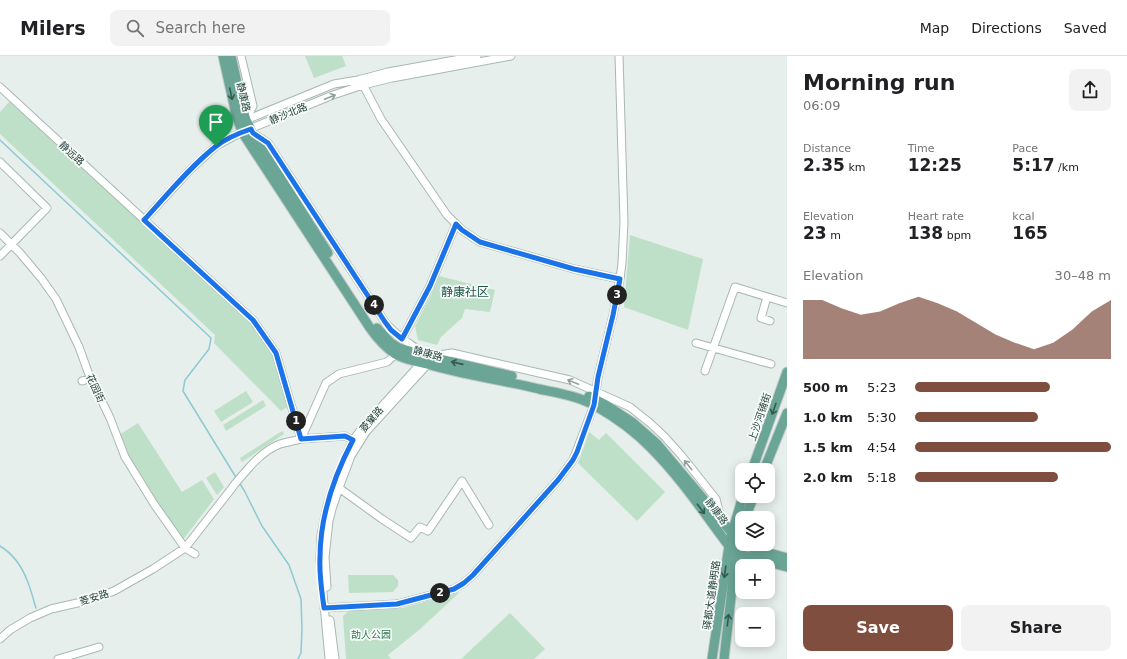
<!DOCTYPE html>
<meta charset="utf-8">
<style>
body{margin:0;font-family:"DejaVu Sans","Noto Sans SC",sans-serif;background:#f2f2f2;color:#202124;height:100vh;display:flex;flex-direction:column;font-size:15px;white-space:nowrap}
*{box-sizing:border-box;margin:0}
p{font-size:13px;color:#757577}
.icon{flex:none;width:22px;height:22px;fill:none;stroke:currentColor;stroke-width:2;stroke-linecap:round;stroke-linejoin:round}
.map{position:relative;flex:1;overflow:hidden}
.details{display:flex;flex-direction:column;background:#fff;width:340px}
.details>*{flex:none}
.buttons{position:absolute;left:735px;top:407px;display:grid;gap:8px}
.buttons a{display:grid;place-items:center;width:40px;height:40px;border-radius:8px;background:#fff;box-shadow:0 2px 10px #0003;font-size:20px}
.pin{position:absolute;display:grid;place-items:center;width:34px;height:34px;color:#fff;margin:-41px -17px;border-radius:50% 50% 50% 0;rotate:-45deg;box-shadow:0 0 4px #0007}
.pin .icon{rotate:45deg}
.km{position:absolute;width:20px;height:20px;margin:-10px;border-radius:50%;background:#222;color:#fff;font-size:11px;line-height:20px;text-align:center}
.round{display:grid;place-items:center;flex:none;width:42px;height:42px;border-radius:8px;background:#f2f2f2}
.overview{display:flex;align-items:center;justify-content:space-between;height:68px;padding:0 16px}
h1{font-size:22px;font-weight:700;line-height:30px}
.metrics{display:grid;grid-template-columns:repeat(3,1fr);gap:6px;height:68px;padding:4px 16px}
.metrics div{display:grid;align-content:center}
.metrics b{font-size:17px;font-weight:700}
.metrics small{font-size:11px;font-weight:400}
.metrics p{font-size:11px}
.chart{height:112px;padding:8px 16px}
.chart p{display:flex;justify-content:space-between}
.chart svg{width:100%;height:72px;margin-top:4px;fill:#7f4e3f;opacity:.7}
.cta{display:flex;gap:8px;margin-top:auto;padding:8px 16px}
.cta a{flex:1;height:46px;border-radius:8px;background:#7f4e3f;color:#fff;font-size:16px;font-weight:700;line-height:46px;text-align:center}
.cta a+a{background:#f2f2f2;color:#202124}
ul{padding:0 16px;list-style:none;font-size:13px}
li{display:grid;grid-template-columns:64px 48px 1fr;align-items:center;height:30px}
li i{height:10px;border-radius:5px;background:#7f4e3f}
header{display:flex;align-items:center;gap:24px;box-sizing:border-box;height:56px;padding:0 20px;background:#fff;border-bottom:1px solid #e0e0e0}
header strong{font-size:19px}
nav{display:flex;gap:22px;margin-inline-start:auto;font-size:14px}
.search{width:280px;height:36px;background:#f2f2f2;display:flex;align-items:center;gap:10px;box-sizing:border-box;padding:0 14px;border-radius:8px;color:#757577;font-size:15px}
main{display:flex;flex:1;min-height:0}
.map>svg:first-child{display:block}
.green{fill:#bfe0c8}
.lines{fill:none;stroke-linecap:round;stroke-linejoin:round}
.stream{stroke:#8ec9d4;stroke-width:1.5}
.minor-casing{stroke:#a8b8b2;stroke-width:9}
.major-casing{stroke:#c2cac8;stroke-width:11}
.minor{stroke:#fff;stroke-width:7}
.major{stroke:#6aa596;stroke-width:9}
.oneway{stroke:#365b51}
.oneway2{stroke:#92a09c}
.route-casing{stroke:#fff;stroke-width:8}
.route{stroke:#1a73e8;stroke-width:5}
.labels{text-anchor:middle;stroke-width:3.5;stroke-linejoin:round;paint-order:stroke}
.street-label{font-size:10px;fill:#24423a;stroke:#f7fbf9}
.park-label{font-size:10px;fill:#2d7a4b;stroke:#f7fbf9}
.quarter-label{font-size:12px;fill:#1f5548;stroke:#f7fbf9}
</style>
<header>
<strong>Milers</strong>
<div class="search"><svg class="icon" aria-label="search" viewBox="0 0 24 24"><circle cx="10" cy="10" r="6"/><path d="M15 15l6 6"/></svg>Search here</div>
<nav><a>Map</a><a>Directions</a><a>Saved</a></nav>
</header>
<main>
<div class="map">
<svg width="787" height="603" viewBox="0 0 787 603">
<rect width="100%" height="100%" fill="#e6efeb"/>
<!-- green -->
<path class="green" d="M 305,0 L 342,0 L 346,10 L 314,22 Z
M 11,44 L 252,266 L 273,299 L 289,350 L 281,355 L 214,287 L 215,279 L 0,78 L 0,56 Z
M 630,179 L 703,203 L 688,274 L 624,251 Z
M 439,220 L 495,234 L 490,256 L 465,253 L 462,262 L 441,281 L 437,289 L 418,284 L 415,270 L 434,233 Z
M 246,335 L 253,346 L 221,366 L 214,355 Z
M 263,344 L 266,350 L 226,375 L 223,369 Z
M 138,367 L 182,436 L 202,424 L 214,443 L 183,484 C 158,450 135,417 119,379 Z
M 282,375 L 284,378 L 242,406 L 240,402 Z
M 589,376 L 599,384 L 606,377 L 665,436 L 637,465 L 578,407 Z
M 215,416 L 224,431 L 217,439 L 206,422 Z
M 348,519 L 393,519 L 398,524 L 398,530 L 393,536 L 349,537 Z
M 460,536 L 419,574 L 388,599 L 391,603 L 346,603 L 343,560 L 350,554 L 403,552 Z
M 510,557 L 545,593 L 534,603 L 461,603 Z"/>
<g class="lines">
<!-- stream -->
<path class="stream" d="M 0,84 L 211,282 L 209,293 L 185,324 L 183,335 L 237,423
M 239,426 L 245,436 L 262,470 L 289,509 L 301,543 L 302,573 L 301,597 L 298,603
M 0,490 C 13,498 22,511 27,524 C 31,533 33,543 36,552"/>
<defs>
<path id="minor" d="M 241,0 L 253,50 L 246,64
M 360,23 L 381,63 L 447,159 L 462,174 L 480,186 L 574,213 L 620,223
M 0,31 L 253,264 L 276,297 L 301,383 L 345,380 L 359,387
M 245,68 L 246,64 L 334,28 L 358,24 L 388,16 L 477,0
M 253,77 L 268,87 L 385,266 C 396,280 411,288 425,299 L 422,306 L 363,371 L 353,384 L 336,423 L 327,450 L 321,479 L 320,504 L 329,603
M 0,106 L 47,152 L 0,200
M 144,164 L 189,115 L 216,90 L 242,76 L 333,39 L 363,29 L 392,22 L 511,0
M 0,177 L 20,197 L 41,222 L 56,243 L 79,291 L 88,316 L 110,362 L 125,401 L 154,448 L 185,492 L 195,498
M 767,241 L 761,262 L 770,265
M 402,283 L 430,230 L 456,168
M 696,287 L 771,308
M 432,300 L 452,297 L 570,324 L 630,351 L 650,367 L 664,380 L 681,399 L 716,443 L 721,463
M 705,315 L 735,231 L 787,247
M 82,325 L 91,322
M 339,432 L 382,463 L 411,482 L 420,471 L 428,475 L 462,425 L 489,469
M 327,531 L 325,501 L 329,465 L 332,453 L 339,432 L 351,400 L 366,376 L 428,308 L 429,304
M 324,552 L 397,548 L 454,533 L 464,527 L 473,519 L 558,424 L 573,404 L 594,349 L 598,321 L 613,259 L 620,223 L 622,207 L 624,166 L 619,0
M 330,564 L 335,603
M 0,583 L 10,574 L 30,562 L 51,553 L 86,545 L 114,535 L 153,513 L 185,492 L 232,432 L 234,429 C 247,414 260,396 280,388 C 287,386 294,385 301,383 L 326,327 L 339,318 L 387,306 L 396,298
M 58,603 L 99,591"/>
<path id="major" d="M 223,0 L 236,58 L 242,76 L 370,272 C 377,282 385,291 395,298 C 405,304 416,305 427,308 C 464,319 502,324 539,333 C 558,337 577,340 594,349 C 615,361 636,376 652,393 C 681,422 704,457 729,490 L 736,497 L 754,502 L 787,511
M 231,0 L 243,54 L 246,64 L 257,85 L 328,197
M 377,272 L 391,287 L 399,292 L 431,301 L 512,320
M 589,340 L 606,349 L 632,366 L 657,388 L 732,477 L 742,487
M 752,414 L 787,316
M 764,414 L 787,357
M 745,462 L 754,440
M 744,488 L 754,493 L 787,502
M 712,603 L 729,490 L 732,477 L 743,440
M 724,603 L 736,497 L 742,474"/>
</defs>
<!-- minor casing -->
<use href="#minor" class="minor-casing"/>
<!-- major casing -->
<use href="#major" class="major-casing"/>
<!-- minor -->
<use href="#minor" class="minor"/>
<!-- major -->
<use href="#major" class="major"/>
</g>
<!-- one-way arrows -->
<defs><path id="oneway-shaft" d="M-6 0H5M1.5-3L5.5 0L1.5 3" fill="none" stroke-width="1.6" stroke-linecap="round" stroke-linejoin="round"/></defs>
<g class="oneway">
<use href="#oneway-shaft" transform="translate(231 38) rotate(78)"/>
<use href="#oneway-shaft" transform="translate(457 307) rotate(-167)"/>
<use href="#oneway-shaft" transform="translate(774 353) rotate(109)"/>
<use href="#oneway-shaft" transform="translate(701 453) rotate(53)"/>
<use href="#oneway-shaft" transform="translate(725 516) rotate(98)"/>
<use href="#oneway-shaft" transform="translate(728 564) rotate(-83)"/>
</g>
<g class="oneway2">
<use href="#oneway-shaft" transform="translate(330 41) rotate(-21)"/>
<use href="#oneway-shaft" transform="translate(573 326) rotate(-158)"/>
<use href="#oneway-shaft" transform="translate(688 409) rotate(-129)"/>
</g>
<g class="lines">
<defs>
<path id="route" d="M 251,73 L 253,77 L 268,87 L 385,266 L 391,274 L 402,283 L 430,230 L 456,168 L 462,174 L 480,186 L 574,213 L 620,223 L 613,259 L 598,321 L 594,349 L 577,396 L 573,404 L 558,424 L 473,519 L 464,527 L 454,533 L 397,548 L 324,552 C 322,536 319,519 320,502 C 320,462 334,420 353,384 L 345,380 L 301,383 L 276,297 L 253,264 L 144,164 C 167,139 189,112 215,91 C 225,83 239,77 251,73 Z"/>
</defs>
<!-- route casing -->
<use href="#route" class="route-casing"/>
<!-- route -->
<use href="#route" class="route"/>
</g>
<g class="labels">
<!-- street labels -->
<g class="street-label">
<text transform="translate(244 41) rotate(77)" y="4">静康路</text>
<text transform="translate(288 57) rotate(-22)" y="4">静沙北路</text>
<text transform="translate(72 97) rotate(43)" y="4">静远路</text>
<text transform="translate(428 297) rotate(15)" y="4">静康路</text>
<text transform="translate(96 332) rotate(65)" y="4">花园街</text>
<text transform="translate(759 361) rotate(-71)" y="4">上沙河铺街</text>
<text transform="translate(371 363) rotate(-49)" y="4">菱窠路</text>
<text transform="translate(717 455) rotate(53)" y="4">静康路</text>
<text transform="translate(711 539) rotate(-82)" y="4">驿都大道静明路</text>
<text transform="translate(94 541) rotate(-17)" y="4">菱安路</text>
</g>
<!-- park labels -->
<g class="park-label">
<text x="371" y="582">劼人公园</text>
</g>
<!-- quarter labels -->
<g class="quarter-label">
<text x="465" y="240">静康社区</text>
</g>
</g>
</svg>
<div class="buttons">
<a><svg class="icon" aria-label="locate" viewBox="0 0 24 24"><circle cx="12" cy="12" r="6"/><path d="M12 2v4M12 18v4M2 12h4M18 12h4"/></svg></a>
<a><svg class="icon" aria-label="layers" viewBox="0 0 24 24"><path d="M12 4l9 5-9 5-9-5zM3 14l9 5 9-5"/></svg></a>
<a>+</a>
<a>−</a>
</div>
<div class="pin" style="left:216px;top:90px;background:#1e9e55"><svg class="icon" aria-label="arrive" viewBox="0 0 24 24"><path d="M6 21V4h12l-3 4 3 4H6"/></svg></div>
<b class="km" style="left:296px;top:365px">1</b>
<b class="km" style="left:440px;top:537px">2</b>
<b class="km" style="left:617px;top:239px">3</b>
<b class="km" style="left:374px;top:249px">4</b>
</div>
<section class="details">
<div class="overview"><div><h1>Morning run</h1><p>06:09</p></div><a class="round"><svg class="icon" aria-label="share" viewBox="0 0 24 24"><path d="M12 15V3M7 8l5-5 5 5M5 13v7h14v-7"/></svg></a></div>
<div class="metrics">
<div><p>Distance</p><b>2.35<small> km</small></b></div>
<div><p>Time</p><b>12:25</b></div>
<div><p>Pace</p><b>5:17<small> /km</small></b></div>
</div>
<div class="metrics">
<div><p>Elevation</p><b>23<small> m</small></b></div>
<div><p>Heart rate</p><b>138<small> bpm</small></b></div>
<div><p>kcal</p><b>165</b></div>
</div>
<div class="chart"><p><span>Elevation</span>30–48 m</p>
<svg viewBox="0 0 160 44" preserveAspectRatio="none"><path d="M0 44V8L10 8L20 13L30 17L40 15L50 10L60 6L70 10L80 15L90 22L100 29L110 34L120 38L130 34L140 26L150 15L160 8V44z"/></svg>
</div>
<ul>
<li><b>500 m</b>5:23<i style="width:69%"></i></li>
<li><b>1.0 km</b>5:30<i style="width:63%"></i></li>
<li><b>1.5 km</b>4:54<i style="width:100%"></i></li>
<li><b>2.0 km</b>5:18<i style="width:73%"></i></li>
</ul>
<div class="cta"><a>Save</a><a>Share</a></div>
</section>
</main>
